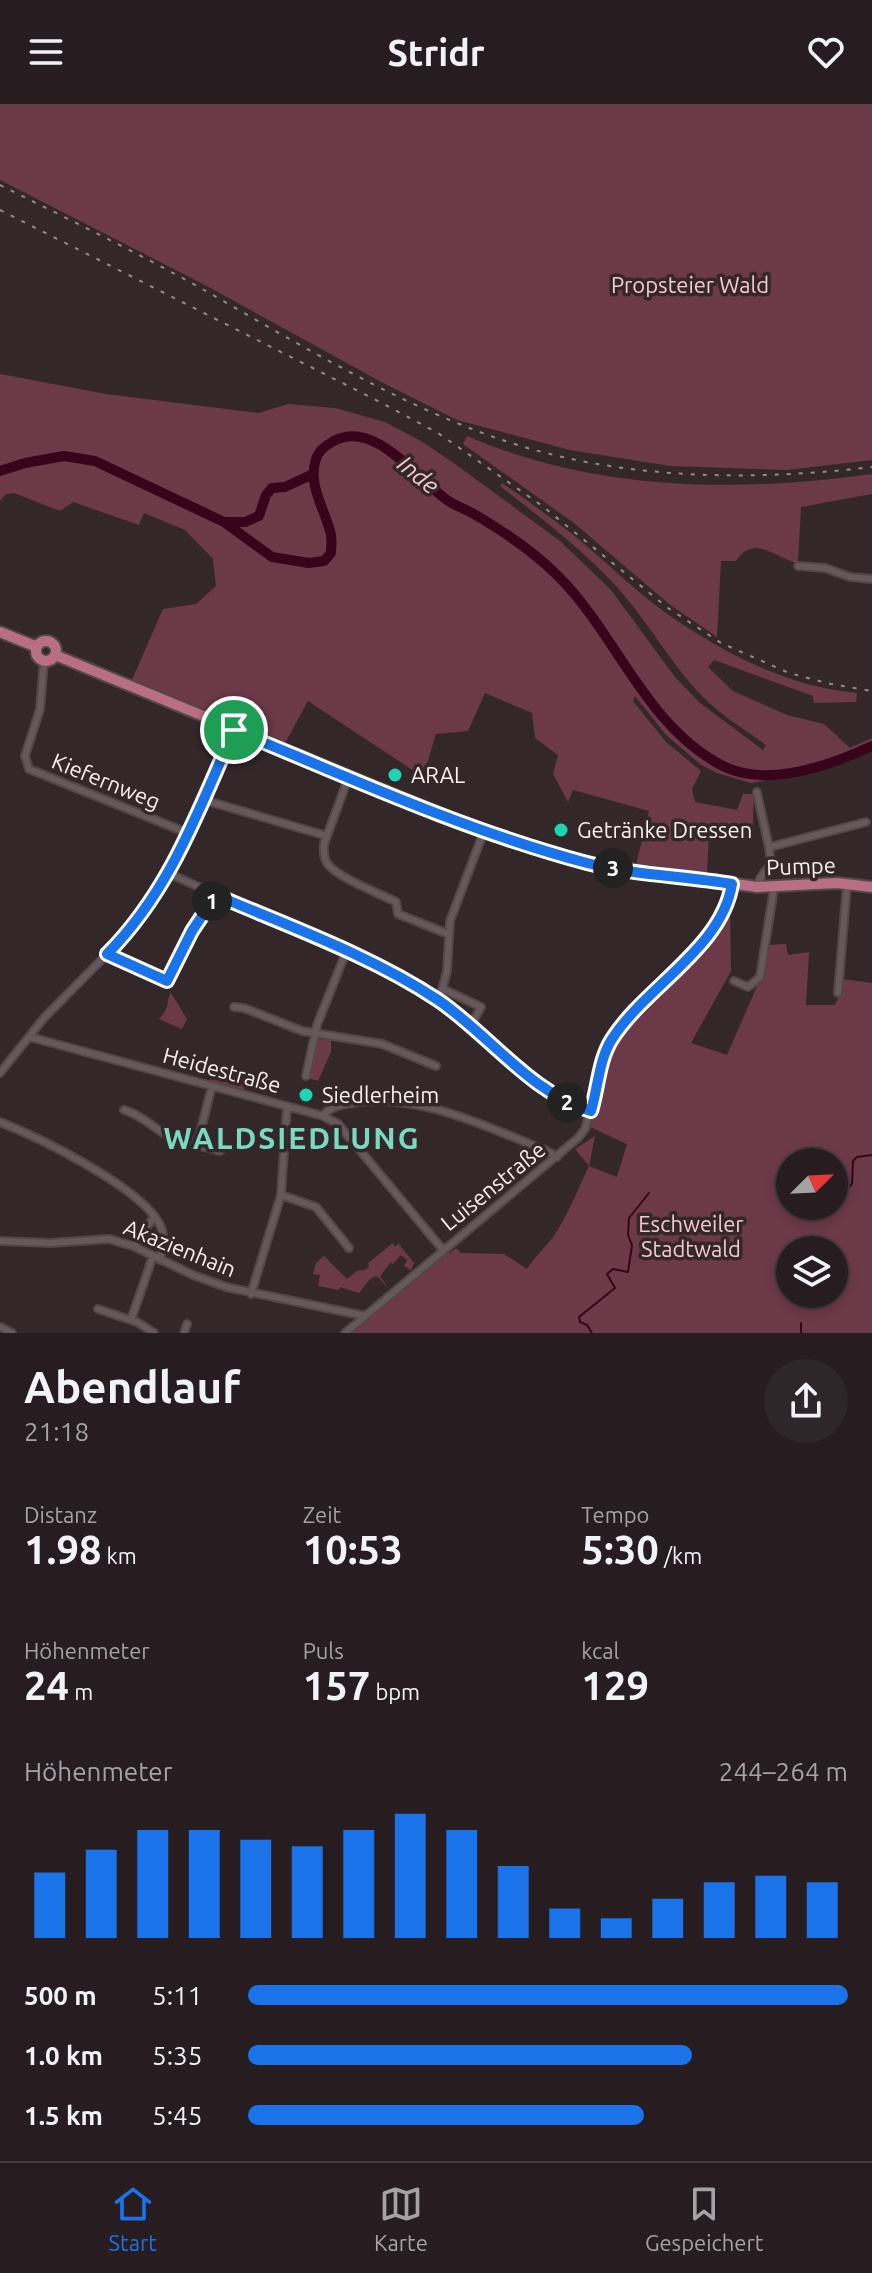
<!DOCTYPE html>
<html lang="de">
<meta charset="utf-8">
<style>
body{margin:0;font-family:Ubuntu,sans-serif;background:#2f2629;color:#f1f3f6;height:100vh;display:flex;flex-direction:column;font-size:30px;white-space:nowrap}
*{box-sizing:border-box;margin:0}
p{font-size:26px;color:#a4a2a5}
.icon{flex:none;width:44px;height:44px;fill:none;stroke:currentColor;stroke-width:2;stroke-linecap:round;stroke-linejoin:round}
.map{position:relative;height:1229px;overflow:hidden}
.sheet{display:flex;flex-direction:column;background:#271d20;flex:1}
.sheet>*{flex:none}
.needle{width:52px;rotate:66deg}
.fabs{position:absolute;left:776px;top:1044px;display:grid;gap:16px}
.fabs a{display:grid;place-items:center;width:72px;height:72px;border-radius:50%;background:#271d20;box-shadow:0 4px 12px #0003,0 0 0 2px #433b3e;font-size:40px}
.pin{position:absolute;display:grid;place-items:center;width:68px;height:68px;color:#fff;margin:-34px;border:4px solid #fff;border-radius:50%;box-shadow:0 2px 8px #0007}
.km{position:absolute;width:40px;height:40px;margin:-20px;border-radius:50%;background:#222;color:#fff;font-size:22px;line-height:40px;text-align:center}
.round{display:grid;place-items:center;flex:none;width:84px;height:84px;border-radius:42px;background:#2f2629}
.overview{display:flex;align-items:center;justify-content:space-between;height:136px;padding:0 24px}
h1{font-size:44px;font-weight:700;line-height:60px}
.stats{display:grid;grid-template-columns:repeat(3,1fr);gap:12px;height:136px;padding:8px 24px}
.stats div{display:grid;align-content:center}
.stats b{font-size:40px;font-weight:700}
.stats small{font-size:22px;font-weight:400}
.stats p{font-size:22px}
.chart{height:224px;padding:16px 24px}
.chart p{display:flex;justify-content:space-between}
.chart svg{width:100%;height:144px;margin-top:8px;stroke:#1a73e8;stroke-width:6}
ul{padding:0 24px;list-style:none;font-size:26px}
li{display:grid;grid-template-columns:128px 96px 1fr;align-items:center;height:60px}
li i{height:20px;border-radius:10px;background:#1a73e8}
header{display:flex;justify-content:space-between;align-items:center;height:104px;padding:0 24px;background:#271d20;font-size:36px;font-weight:700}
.tabs{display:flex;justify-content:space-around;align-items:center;height:112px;border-top:2px solid #433b3e;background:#271d20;font-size:22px;color:#a4a2a5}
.tabs a{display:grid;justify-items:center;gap:4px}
.tabs .active{color:#1a73e8}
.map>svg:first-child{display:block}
.green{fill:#6c3949;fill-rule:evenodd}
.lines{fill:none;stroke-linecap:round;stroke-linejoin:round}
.stream{stroke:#370419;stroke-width:2}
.river{stroke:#370419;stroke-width:10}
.street-casing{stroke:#514648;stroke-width:10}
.primary-casing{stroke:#514648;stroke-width:14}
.street{stroke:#66575a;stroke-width:6}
.primary{stroke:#b86f85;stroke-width:10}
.rail{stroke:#94898c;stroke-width:2;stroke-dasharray:4 8;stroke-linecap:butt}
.route-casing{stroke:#fff;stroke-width:16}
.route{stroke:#1a73e8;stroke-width:10}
.poi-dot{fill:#1dd5b1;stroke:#34272a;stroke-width:3}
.labels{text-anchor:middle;stroke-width:7;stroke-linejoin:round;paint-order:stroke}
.park-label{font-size:22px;fill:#f4c7d3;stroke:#34272a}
.poi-label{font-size:22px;fill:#f8eff1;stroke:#34272a;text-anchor:start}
.street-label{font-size:22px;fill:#f8eff1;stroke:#34272a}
.water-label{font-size:24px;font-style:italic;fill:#f5c8d4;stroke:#34272a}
.district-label{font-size:30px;font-weight:bold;letter-spacing:2px;fill:#7adac0;stroke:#34272a}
</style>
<header><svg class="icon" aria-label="menu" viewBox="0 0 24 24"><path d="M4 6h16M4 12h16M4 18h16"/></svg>Stridr<svg class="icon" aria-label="heart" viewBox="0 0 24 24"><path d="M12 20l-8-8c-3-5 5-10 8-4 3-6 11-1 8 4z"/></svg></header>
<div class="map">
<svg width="872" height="1229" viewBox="0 0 872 1229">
<rect width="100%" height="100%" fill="#34272a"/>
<!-- green -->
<path class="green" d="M 0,0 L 872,0 L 872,356 L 787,366 L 670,362 L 570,346 L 457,316 L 385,280 L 207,182 L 0,76 Z
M 0,270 L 106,290 L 259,309 L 288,300 L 335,304 L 385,318 L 421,337 L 455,360 L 560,437 L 611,486 L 675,573 L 700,599 L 763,646 L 766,641 C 745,626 721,611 703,593 C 670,559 648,517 616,482 C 581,444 541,414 500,382 L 502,379 C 524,394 546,410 567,426 C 601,452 631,484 666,509 C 723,549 786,582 857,589 L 856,598 L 814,599 L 813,592 L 714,556 L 708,563 L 733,587 L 787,611 L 824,620 L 850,644 L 872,634 L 872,645 L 837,660 L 809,668 L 751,679 L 717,669 L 700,660 L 666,631 L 635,592 L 633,597 L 666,638 L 701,667 L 692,685 L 695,698 L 737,706 L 743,690 L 754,690 L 752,737 L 733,727 L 709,728 L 707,770 L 636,761 L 649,707 L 573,686 L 568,698 L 553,670 L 558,651 L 535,634 L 532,609 L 485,589 L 468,627 L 436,630 L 423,673 L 308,597 L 284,641 L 131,578 L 163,505 L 196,500 L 216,482 L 213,455 L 185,426 L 144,409 L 139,421 L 73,398 L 60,407 L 14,389 L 6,390 L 0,397 Z
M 467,332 C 595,387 736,389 872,370 L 872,390 L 801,403 L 798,459 C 776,455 754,429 736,457 L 721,457 L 717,533 L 669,500 L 574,419 L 463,340 Z
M 730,797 L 731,867 L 691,939 L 727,951 L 761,873 L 767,841 L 786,840 L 788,851 L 809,848 L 806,901 L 835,901 L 841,887 L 842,875 L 872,879 L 872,1229 L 351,1229 L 445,1149 L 450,1149 L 456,1144 L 461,1149 L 504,1150 L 527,1165 C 535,1152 547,1142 555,1130 C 569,1109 578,1085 589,1062 L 575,1045 L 595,1032 L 589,1062 L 617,1073 L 627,1040 L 590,1023 L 611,939 L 644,901 L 714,830 ZM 790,1058 L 834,1058 L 834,1102 L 790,1102 ZM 790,1146 L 834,1146 L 834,1190 L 790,1190 Z
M 171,889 L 187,915 L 182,925 L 159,915 C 172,901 165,898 171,889 Z
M 317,935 L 331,936 L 331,948 L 318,977 L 308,974 Z
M 219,962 L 247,968 L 249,971 L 244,986 L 209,977 L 216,963 Z
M 393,1139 L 394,1142 L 397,1142 L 398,1139 L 414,1159 L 411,1166 L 404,1162 L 407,1156 L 401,1151 L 393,1160 L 391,1158 L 380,1172 L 389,1185 L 377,1172 L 370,1175 L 359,1189 L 340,1183 L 339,1186 L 318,1182 L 320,1171 L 313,1170 L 316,1159 L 324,1152 L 347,1175 L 357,1167 L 365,1166 L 369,1163 L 368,1159 Z"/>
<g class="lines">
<!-- stream -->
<path class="stream" d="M 834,1085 L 847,1085 L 852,1080 L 853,1057 L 857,1053 L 872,1051
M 807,1107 L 808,1102
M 801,1219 L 801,1229
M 592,1229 L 587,1221 L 580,1218 L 579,1213 L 615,1184 L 607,1170 L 613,1165 L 628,1168 L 632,1141 L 628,1131 L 629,1114 L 649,1089"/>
<!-- river -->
<path class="river" d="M 0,367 L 25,359 L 64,352 L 95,357 L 224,418 L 272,453 L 309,459 L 324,457 L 331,449 C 331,443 332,437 331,431 C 326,407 307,382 316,355 C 318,348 325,342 332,338 C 373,313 417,375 447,396 C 455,402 466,405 474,410 C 503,427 533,447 557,471 C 616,529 645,621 721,661 C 766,685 829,662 872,642
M 224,418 L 245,418 L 259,412 L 266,391 L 272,384 L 285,383 L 313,370"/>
<defs>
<path id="street" d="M 798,462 L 825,464 L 850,473 L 872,475
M 44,557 L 40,605 L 25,652 L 29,665 L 190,730
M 349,672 L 324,740 C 324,747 323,753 327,759 C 337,774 379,789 396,798 L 398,810 L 448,830
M 757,688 C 759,702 773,752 770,760 C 766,769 760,770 757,783
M 204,696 L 327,732
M 770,743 L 866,718
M 168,769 L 412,880 L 457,910 L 538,979 L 574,1002 L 591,1007
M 107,850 L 167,877 L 192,827 L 216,791
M 734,877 L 748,883 L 760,873 L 774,784
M 443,885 L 481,903 L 471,921
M 838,889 L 847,780
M 439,897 L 447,867 L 450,817 L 484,727
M 234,903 L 244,904 L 302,927 L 382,940 L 436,962
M 30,933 L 323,1012 L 338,1020 L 443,1146
M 0,969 L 44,914 L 119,838 L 155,792 L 190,730 L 234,626
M 306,972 L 317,921 L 346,848
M 124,1006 C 148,1012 168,1041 192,1040 L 199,1033 L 212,982
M 323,1012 C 329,1003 340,1001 351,999 C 418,988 484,1022 545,1046 L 557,1053
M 0,1018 C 40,1034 138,1082 159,1119 C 166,1131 162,1144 160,1156
M 192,1040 L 220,1047
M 281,1091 L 316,1103 L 349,1144
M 0,1137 L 50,1139 L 109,1135 L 133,1142 L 193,1171 L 226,1183 L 365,1212
M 133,1142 L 154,1113
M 251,1190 L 281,1091 L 287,1002
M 98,1205 L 137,1218 L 154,1229
M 131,1216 L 153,1152
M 0,1223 L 12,1229
M 184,1229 L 187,1220
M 345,1229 L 578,1034 L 585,1025 L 610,938 L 627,916 L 711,828 L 728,797 L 732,780"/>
<path id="primary" d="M 0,528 L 37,543
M36 547a10 10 0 1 1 20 0a10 10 0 1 1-20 0Z
M 55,551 L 473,723 L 587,759 L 757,783 L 837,779 L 872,783"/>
</defs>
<!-- street casing -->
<use href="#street" class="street-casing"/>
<!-- primary casing -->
<use href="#primary" class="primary-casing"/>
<!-- street -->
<use href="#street" class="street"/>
<!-- primary -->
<use href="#primary" class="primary"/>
<!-- rail -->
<path class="rail" d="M 0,81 C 68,115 138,149 204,186 C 309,246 425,317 542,348 C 649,376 763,376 872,363
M 0,106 L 374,295 L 438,329 L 541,401 L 668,504 L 721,539 L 789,569 L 831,580 L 872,587"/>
</g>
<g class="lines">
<defs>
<path id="route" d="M 234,626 C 350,674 466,727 587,759 C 634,771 684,772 732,780 C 722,844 645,883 612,935 C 599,955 598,984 591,1007 C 533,991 487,929 438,896 C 370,851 290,823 216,791 L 192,827 L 167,877 L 107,850 C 170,787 199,705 234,626 Z"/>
</defs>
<!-- route casing -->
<use href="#route" class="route-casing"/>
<!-- route -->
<use href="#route" class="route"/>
</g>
<!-- markers -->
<g class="poi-dot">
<circle cx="395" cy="671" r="8"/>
<circle cx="561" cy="726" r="8"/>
<circle cx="306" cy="991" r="8"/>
</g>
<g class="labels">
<!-- park labels -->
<g class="park-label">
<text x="690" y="189">Propsteier Wald</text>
<text x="691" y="1128">Eschweiler<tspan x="691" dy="25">Stadtwald</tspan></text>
</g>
<!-- poi labels -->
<g class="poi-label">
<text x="411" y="679">ARAL</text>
<text x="577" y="734">Getränke Dressen</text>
<text x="322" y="999">Siedlerheim</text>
</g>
<!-- street labels -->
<g class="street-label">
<text transform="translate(106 677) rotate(22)" y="8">Kiefernweg</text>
<text transform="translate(801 762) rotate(-2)" y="8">Pumpe</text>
<text transform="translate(222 966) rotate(15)" y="8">Heidestraße</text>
<text transform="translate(493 1082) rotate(-39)" y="8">Luisenstraße</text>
<text transform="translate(180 1144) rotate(22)" y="8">Akazienhain</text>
</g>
<!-- water labels -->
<g class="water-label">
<text transform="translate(418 371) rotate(39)" y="8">Inde</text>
</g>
<!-- district labels -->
<g class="district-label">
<text x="292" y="1045">WALDSIEDLUNG</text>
</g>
</g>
</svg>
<div class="fabs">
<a><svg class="needle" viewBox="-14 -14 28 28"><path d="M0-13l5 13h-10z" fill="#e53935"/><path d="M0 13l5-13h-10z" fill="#a4a2a5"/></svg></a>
<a><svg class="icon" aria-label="layers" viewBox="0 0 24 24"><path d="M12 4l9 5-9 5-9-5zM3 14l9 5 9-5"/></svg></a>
</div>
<div class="pin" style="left:234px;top:626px;background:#1e9e55"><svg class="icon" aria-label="arrive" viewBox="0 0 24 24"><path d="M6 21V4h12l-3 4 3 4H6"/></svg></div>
<b class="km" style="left:212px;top:797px">1</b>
<b class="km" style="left:567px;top:998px">2</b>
<b class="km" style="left:613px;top:764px">3</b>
</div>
<section class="sheet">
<div class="overview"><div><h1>Abendlauf</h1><p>21:18</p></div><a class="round"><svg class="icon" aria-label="share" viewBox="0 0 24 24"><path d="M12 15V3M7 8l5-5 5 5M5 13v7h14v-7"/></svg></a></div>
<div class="stats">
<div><p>Distanz</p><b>1.98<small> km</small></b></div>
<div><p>Zeit</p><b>10:53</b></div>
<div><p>Tempo</p><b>5:30<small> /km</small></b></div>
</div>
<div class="stats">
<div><p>Höhenmeter</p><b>24<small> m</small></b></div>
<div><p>Puls</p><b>157<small> bpm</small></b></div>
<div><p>kcal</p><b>129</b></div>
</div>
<div class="chart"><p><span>Höhenmeter</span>244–264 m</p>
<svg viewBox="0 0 160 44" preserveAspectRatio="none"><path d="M5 44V24M15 44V17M25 44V11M35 44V11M45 44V14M55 44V16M65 44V11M75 44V6M85 44V11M95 44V22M105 44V35M115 44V38M125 44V32M135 44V27M145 44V25M155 44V27"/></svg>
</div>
<ul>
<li><b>500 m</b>5:11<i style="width:100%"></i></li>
<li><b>1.0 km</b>5:35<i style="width:74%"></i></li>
<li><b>1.5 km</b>5:45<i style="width:66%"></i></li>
</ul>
</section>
<nav class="tabs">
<a class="active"><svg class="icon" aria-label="home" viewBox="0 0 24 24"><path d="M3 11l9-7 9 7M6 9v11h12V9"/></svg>Start</a>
<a><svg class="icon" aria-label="map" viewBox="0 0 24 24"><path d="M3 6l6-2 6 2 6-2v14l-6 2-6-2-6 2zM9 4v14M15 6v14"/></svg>Karte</a>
<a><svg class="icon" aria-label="saved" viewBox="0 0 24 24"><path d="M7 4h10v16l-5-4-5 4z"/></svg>Gespeichert</a>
</nav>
